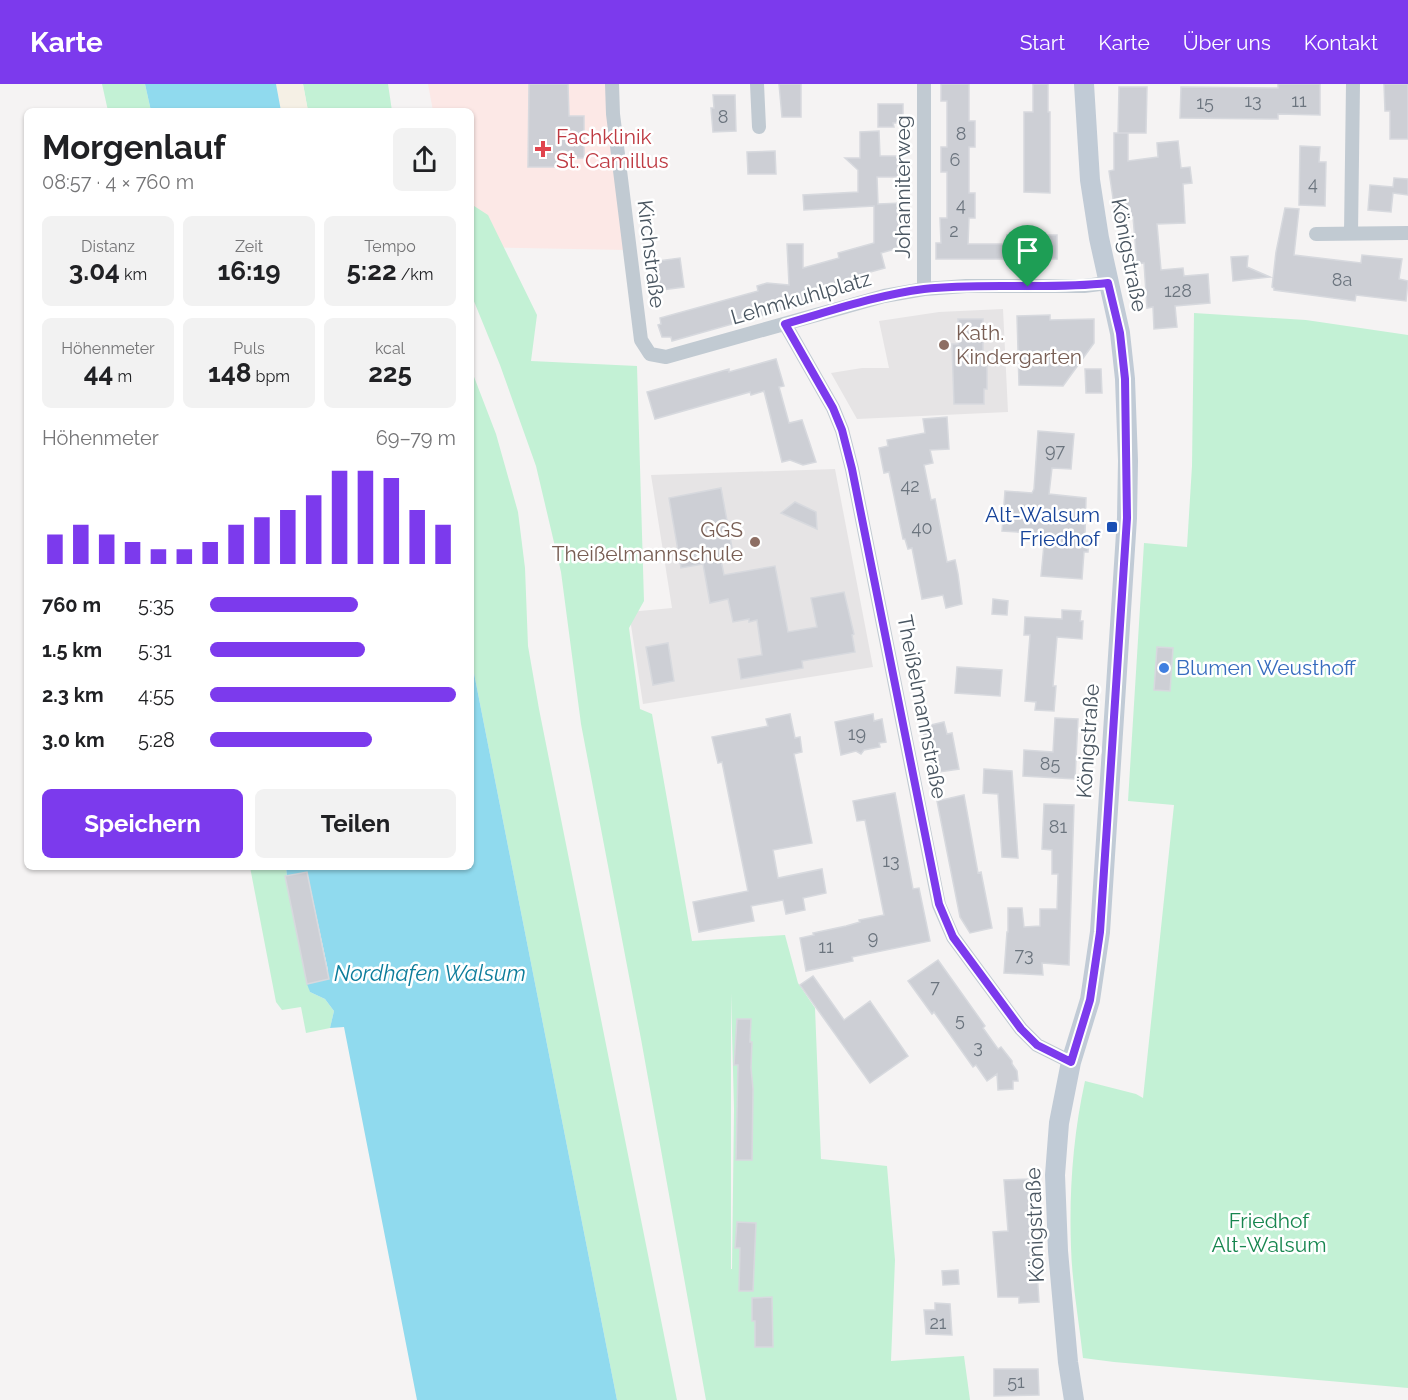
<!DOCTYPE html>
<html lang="de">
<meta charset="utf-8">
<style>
body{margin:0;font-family:Raleway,sans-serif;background:#f2f2f2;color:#202124;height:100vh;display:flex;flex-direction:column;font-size:22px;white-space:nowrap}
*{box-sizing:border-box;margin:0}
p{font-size:20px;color:#757577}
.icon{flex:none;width:33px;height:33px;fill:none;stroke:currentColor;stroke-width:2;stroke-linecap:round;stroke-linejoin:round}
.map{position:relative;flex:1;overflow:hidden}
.panel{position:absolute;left:24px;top:24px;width:450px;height:762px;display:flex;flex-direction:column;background:#fff;border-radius:9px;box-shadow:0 2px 4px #0004}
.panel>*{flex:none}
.pin{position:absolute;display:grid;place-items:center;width:51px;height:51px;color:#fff;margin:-62px -26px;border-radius:50% 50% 50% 0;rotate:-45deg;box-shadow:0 0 6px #0007}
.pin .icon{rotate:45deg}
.round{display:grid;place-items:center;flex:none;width:63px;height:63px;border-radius:9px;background:#f2f2f2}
.head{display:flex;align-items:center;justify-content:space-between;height:102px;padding:0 18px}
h1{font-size:33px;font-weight:700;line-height:45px}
.figures{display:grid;grid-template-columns:repeat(3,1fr);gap:9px;height:102px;padding:6px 18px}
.figures div{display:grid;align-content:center;border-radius:9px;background:#f2f2f2;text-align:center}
.figures b{font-size:26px;font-weight:700}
.figures small{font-size:16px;font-weight:400}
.figures p{font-size:16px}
.chart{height:168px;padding:12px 18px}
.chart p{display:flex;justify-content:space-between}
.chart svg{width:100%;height:108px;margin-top:6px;stroke:#7c3aed;stroke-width:6}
.action{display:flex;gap:12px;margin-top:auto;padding:12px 18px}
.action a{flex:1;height:69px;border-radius:9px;background:#7c3aed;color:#fff;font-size:24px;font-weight:700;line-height:69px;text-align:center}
.action a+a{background:#f2f2f2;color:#202124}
ul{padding:0 18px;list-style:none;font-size:20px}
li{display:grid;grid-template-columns:96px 72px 1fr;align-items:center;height:45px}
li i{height:15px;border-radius:8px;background:#7c3aed}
header{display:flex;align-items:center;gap:36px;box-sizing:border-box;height:84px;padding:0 30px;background:#7c3aed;color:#fff}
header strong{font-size:28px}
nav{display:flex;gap:33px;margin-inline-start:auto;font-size:21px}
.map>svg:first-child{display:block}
.education{fill:#e6e4e5}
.medical{fill:#fce8e6}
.green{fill:#c3f1d5;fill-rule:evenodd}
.sand{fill:#f5f0e5}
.water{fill:#90daee}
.building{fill:#cdcfd5;stroke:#d7d9de;stroke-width:1.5}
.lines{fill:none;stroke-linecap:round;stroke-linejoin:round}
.street{stroke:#c1cad2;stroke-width:14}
.secondary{stroke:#c1cbd6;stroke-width:20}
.route-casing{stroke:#fff;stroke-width:12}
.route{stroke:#7c3aed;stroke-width:8}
.health-dot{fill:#e0444e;stroke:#fff;stroke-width:2}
.education-dot{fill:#8d6e63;stroke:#fff;stroke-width:2}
.transit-dot{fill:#1a4fb4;stroke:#fff;stroke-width:2}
.shop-dot{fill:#3f7fe0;stroke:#fff;stroke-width:2}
.labels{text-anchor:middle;stroke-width:5;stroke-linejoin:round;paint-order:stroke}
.number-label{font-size:18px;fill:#6b747e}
.health-label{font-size:21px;fill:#be3a42;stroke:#fff;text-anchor:start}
.street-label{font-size:21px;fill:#4a5661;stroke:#fff}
.education-label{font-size:21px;fill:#785e54;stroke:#fff;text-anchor:start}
.transit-label{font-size:21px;fill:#164399;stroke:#fff;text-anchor:end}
.shop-label{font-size:21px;fill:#366cbe;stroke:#fff;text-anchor:start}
.park-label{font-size:21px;fill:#17864f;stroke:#fff}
.water-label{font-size:22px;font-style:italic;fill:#0c7c9b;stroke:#fff}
</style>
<header>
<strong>Karte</strong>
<nav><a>Start</a><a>Karte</a><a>Über uns</a><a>Kontakt</a></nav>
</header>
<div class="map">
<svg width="1408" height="1316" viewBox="0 0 1408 1316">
<rect width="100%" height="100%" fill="#f5f3f3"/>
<!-- education -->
<path class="education" d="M 1003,225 L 1008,328 L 857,335 L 831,289 L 862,284 L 889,284 L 879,237 L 939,228 Z
M 835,385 L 873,583 L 643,620 L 629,528 L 672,524 L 651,391 Z"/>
<!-- medical -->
<path class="medical" d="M 428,0 L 609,0 L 627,166 L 471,163 L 471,27 L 433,27 Z"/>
<!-- green -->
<path class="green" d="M 102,0 L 145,0 L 151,27 L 108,27 Z
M 303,0 L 388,0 L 392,27 L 308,27 Z
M 471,120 L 488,131 L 537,231 L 531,277 L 637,282 L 644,517 L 629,544 L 640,625 L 652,630 L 692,857 L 785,851 L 798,899 L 815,924 L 821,1075 L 887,1082 L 895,1176 L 891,1277 L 964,1272 L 970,1316 L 706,1316 L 641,955 L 581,640 L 561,488 L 536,382 L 500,281 L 471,210 ZM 731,909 L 734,1025 L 732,1185 L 731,1185 Z
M 1194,229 L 1306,236 L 1408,251 L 1408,1304 L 1114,1278 L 1083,1274 C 1079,1237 1072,1200 1071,1163 C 1069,1107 1073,1052 1085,997 L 1136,1010 L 1143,1014 L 1174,721 L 1128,717 L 1144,459 L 1187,463 L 1192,382 Z
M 471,285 L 496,350 L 518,428 L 525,484 L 528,562 L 539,625 L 677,1316 L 617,1316 L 471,574 Z
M 250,783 L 286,783 L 287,792 L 285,792 L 310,908 L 325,915 L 334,927 L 330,944 L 306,949 L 301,923 L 282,926 L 276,918 Z"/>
<!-- sand -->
<path class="sand" d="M 276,0 L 303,0 L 308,27 L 281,27 Z"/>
<!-- water -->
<path class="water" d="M 145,0 L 276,0 L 281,27 L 151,27 Z
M 471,574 L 617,1316 L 417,1316 L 344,943 L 330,944 L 334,927 L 325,915 L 310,908 L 307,900 L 328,895 L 328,886 L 307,788 L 287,792 L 286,783 L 471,783 Z"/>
<!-- building -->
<path class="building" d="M 529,0 L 568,0 L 569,32 L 584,32 L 584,74 L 556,74 L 565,83 L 528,83 Z
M 779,0 L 801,0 L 801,33 L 782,33 Z
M 941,0 L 969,0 L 969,37 L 975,37 L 975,63 L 969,63 L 969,109 L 975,109 L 975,134 L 969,134 L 968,160 L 1007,160 L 1007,151 L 1057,151 L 1057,175 L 936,175 L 936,159 L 941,159 L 940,134 L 947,134 L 947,88 L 941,88 L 941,63 L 947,63 L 947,17 L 941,17 Z
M 1033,0 L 1048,0 L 1048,28 L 1050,28 L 1050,109 L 1024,108 L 1024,28 L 1033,28 Z
M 1278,0 L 1320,0 L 1320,31 L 1278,30 L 1278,35 L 1180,34 L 1181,3 L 1278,4 Z
M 1384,0 L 1408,0 L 1408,55 L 1390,55 L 1390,27 L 1385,27 Z
M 1119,3 L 1147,3 L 1146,49 L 1118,49 Z
M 713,11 L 735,11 L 736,47 L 713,48 L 711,24 L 714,24 Z
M 878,20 L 903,20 L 903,39 L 893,39 L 894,43 L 878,43 Z
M 879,47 L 880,72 L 902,72 L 902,93 L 877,93 L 878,120 L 902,119 L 902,163 L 881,169 L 885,184 L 845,195 L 846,199 L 807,210 L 810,218 L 672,257 L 671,253 L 662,253 L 658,241 L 661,240 L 660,234 L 758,207 L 757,202 L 767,199 L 789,201 L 787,160 L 803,160 L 803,184 L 839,174 L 838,169 L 874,159 L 874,122 L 804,126 L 803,111 L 858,108 L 858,86 L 845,74 L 860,74 L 860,48 Z
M 1114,49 L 1128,49 L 1128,77 L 1158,73 L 1157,59 L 1178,57 L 1181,84 L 1190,83 L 1192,99 L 1183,100 L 1185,139 L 1157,140 L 1161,186 L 1183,184 L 1184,192 L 1208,190 L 1210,219 L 1175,222 L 1177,243 L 1154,245 L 1153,223 L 1147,224 L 1144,179 L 1137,180 L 1133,133 L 1118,135 L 1117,127 L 1115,128 L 1109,87 L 1114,86 Z
M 1300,62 L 1320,63 L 1319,78 L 1326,78 L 1325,122 L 1299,121 Z
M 775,67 L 776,90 L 748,90 L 747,68 Z
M 1394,94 L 1408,95 L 1408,111 L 1393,109 L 1391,128 L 1368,126 L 1370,101 L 1393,103 Z
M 1285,124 L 1299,125 L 1294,171 L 1361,179 L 1362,171 L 1402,175 L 1399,195 L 1408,197 L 1406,217 L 1356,211 L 1355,217 L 1274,206 L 1274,204 L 1272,203 L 1276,168 Z
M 1248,172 L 1247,183 L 1270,193 L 1233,197 L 1231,173 Z
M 680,174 L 684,203 L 655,207 L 651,178 Z
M 1050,231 L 1050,236 L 1094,235 L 1094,259 L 1063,302 L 1019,301 L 1017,232 Z
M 958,235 L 983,235 L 983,274 L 987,274 L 987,305 L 984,305 L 984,320 L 954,320 L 952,260 L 958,260 Z
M 776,275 L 784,302 L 779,303 L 789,339 L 802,336 L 816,378 L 803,381 L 790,376 L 782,378 L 764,307 L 751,311 L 750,308 L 655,335 L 647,308 L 729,285 L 729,288 Z
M 1085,285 L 1101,285 L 1102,309 L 1086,309 Z
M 947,333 L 949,365 L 930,366 L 933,379 L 924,381 L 931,416 L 935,415 L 947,478 L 955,476 L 958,490 L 962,520 L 946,524 L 943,511 L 922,515 L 912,464 L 908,465 L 905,455 L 903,455 L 889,388 L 884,389 L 879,364 L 888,362 L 887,356 L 925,349 L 923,335 Z
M 1038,347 L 1074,350 L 1071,385 L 1052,384 L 1049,410 L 1086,414 L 1085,451 L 1089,451 L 1088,468 L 1084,468 L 1082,495 L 1041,492 L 1045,450 L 1002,447 L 1005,407 L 1032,409 L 1034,405 Z
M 721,404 L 732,464 L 719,466 L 724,491 L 775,482 L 788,548 L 817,543 L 811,514 L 844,508 L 854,550 L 852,551 L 855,568 L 802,577 L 803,584 L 741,595 L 738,575 L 762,571 L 757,536 L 749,538 L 749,535 L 733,538 L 728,515 L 710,519 L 703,480 L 681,484 L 669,414 Z
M 795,418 L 816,428 L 817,445 L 781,429 Z
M 993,515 L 1008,517 L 1007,531 L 992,530 Z
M 1062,526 L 1081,527 L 1080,537 L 1083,537 L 1082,555 L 1057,553 L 1053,602 L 1056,602 L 1054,627 L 1035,626 L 1036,618 L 1025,617 L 1030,551 L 1024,551 L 1025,533 L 1062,535 Z
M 668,559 L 674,597 L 653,601 L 646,563 Z
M 1157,563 L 1173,564 L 1170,607 L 1154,606 Z
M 957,583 L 1002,586 L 1000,612 L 955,609 Z
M 790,630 L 795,654 L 800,653 L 802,668 L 794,670 L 812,759 L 773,766 L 778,794 L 822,785 L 826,809 L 803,814 L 805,826 L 786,830 L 783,816 L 751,822 L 754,837 L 699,848 L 693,818 L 748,807 L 722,678 L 718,679 L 712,653 L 768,642 L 766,635 Z
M 873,630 L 874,637 L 882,635 L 886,658 L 879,659 L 880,663 L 864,666 L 861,670 L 856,667 L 841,671 L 835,638 Z
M 1055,634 L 1078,635 L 1075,695 L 1023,692 L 1024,666 L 1053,668 Z
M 944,638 L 947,650 L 952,649 L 959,685 L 932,689 L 922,643 Z
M 984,685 L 1012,687 L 1018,774 L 1002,773 L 998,710 L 983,709 Z
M 895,709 L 913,805 L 919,804 L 930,857 L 852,873 L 853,877 L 806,887 L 800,854 L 814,851 L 813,849 L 846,842 L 860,838 L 859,836 L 884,831 L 865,736 L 857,737 L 853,717 Z
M 964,711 L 978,789 L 981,788 L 992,844 L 970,849 L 960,833 L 937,717 Z
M 1044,720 L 1074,721 L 1069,881 L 1042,879 L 1043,891 L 1004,889 L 1007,848 L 1008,848 L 1008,824 L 1022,824 L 1024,843 L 1040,842 L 1040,825 L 1057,825 L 1058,790 L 1052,790 L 1052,766 L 1042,765 Z
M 307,788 L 329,895 L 307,900 L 285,792 Z
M 938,876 L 985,942 L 983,944 L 998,965 L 1001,963 L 1012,977 L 1012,980 L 1017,987 L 1018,997 L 1013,997 L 1013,1005 L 998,1006 L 997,990 L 987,997 L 976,981 L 973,983 L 934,928 L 932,930 L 908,897 Z
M 813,892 L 844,936 L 870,917 L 908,972 L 870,999 L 800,901 Z
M 737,935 L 751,935 L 750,958 L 752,958 L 751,984 L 753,1005 L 752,1076 L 736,1076 L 738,981 L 734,981 Z
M 1031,1095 L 1039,1218 L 1019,1219 L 1019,1213 L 998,1213 L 993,1148 L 1008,1147 L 1004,1096 Z
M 737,1138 L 756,1139 L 753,1207 L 739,1207 L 740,1164 L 735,1164 Z
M 958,1186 L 959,1200 L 943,1201 L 942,1187 Z
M 772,1213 L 773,1263 L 755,1263 L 755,1237 L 752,1237 L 752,1214 Z
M 935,1219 L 950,1220 L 952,1251 L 926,1250 L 924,1226 L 935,1226 Z
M 994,1285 L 1038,1285 L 1039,1311 L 994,1312 Z"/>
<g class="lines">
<!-- street -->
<path class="street" d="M 612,0 L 613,30 L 641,256 L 650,270 L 666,273 L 884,212 L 924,205 L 966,202 L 1084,202 L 1108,199
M 757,0 L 759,43
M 1351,149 L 1353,0
M 1316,150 L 1408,149
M 924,205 L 924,0
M 785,240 L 833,324 L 842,346 L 852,385 L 939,821 L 953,853 L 1021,945 L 1037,961 L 1071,978"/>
<!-- secondary -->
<path class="secondary" d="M 1074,1316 L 1068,1278 L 1058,1167 L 1055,1091 L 1059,1039 L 1071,978 L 1090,916 L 1100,848 L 1127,434 L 1128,377 L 1125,295 L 1120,249 L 1099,154 L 1090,96 L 1084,0"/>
</g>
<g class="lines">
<defs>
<path id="route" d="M 1108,199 L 1120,249 L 1125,295 L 1127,434 L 1100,848 L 1090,916 L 1071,978 L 1037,961 L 1021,945 L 953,853 L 939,820 L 852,385 L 842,346 L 833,324 L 785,240 C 831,227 877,211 924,205 C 985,198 1047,206 1108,199 Z"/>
</defs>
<!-- route casing -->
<use href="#route" class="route-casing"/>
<!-- route -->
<use href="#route" class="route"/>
</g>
<!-- markers -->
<path class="health-dot" d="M540 56h6v6h6v6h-6v6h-6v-6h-6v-6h6z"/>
<g class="education-dot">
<circle cx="944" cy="261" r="6"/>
<circle cx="755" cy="458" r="6"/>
</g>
<rect class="transit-dot" x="1106" y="437" width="12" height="12" rx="3"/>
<circle class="shop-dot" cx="1164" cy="584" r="6"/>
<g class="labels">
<!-- number labels -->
<g class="number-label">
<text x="1253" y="23">13</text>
<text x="1299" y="23">11</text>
<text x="1205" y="25">15</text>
<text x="723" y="39">8</text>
<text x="961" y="56">8</text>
<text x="955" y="82">6</text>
<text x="1313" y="106">4</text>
<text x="961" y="127">4</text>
<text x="954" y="153">2</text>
<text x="1342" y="202">8a</text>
<text x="1178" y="213">128</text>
<text x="1055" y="373">97</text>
<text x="910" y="408">42</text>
<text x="922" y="450">40</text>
<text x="857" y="656">19</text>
<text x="1050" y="686">85</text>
<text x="1058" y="749">81</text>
<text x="891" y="783">13</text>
<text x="873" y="860">9</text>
<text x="826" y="869">11</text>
<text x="1024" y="877">73</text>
<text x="935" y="909">7</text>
<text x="960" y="942">5</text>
<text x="978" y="969">3</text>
<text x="938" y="1245">21</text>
<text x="1016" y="1304">51</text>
</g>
<!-- health labels -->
<g class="health-label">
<text x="556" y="60">Fachklinik<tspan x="556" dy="24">St. Camillus</tspan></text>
</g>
<!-- street labels -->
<g class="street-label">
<text transform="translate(903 103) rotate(-90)" y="7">Johanniterweg</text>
<text transform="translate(651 170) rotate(83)" y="7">Kirchstraße</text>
<text transform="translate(1129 171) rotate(79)" y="7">Königstraße</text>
<text transform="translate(801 214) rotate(-16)" y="7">Lehmkuhlplatz</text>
<text transform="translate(922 623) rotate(79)" y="7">Theißelmannstraße</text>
<text transform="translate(1088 657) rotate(-86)" y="7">Königstraße</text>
<text transform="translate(1035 1141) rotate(-92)" y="7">Königstraße</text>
</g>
<!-- education labels -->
<g class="education-label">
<text x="956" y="256">Kath.<tspan x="956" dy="24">Kindergarten</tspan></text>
<text x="743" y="453" text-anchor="end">GGS<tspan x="743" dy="24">Theißelmannschule</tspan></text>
</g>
<!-- transit labels -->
<g class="transit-label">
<text x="1100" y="438">Alt-Walsum<tspan x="1100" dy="24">Friedhof</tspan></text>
</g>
<!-- shop labels -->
<g class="shop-label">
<text x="1176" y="591">Blumen Weusthoff</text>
</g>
<!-- park labels -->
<g class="park-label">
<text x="1269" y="1144">Friedhof<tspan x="1269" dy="24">Alt-Walsum</tspan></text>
</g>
<!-- water labels -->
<g class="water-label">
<text x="430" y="897">Nordhafen Walsum</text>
</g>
</g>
</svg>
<div class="pin" style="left:1028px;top:203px;background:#1e9e55"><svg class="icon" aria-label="arrive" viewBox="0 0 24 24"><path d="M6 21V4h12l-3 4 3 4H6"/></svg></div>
<section class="panel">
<div class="head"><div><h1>Morgenlauf</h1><p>08:57 · 4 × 760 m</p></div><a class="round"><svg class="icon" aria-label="share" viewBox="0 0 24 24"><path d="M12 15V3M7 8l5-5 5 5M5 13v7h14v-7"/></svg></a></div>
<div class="figures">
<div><p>Distanz</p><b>3.04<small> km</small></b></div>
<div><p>Zeit</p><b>16:19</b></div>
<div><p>Tempo</p><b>5:22<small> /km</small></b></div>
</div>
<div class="figures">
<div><p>Höhenmeter</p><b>44<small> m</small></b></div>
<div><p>Puls</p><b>148<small> bpm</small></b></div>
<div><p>kcal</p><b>225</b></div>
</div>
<div class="chart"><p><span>Höhenmeter</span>69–79 m</p>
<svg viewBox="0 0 160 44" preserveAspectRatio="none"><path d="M5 44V32M15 44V28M25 44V32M35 44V35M45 44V38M55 44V38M65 44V35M75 44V28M85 44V25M95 44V22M105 44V16M115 44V6M125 44V6M135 44V9M145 44V22M155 44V28"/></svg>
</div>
<ul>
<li><b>760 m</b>5:35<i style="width:60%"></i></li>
<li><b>1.5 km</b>5:31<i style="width:63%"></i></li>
<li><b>2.3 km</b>4:55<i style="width:100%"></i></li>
<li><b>3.0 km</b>5:28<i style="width:66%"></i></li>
</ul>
<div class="action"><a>Speichern</a><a>Teilen</a></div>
</section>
</div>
